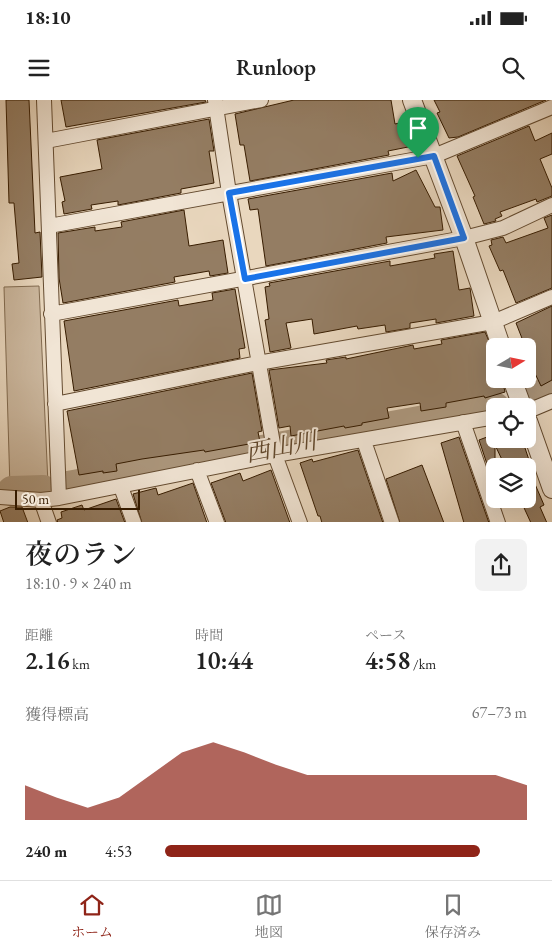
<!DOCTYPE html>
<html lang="ja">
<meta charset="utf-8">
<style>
body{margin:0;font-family:"EB Garamond","Noto Serif JP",serif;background:#f2f2f2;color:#222;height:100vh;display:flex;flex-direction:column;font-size:19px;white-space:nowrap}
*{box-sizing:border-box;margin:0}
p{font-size:16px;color:#767676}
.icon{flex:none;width:28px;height:28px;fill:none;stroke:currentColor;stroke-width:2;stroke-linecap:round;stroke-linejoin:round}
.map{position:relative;height:422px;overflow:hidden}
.sheet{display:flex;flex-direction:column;background:#fff;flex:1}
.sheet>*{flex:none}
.needle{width:32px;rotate:80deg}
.controls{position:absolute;left:486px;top:238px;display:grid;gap:10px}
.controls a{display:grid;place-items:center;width:50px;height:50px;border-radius:8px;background:#fff;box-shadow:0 5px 20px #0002;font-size:25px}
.scale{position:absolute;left:15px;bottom:12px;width:125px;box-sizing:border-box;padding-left:5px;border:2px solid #371c00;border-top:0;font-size:14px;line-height:18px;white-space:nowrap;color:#371c00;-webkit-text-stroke:4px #f1e5d5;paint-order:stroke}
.pin{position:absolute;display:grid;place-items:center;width:42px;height:42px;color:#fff;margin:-51px -21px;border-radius:50% 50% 50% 0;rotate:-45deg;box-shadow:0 0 5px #0007}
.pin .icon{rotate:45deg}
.round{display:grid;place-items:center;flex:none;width:52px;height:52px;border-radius:8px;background:#f2f2f2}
.overview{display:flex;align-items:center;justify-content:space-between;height:85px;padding:0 25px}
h1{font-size:28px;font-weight:600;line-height:38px}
.figures{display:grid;grid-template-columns:repeat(3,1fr);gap:8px;height:85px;padding:5px 25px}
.figures div{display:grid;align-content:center}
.figures b{font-size:25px;font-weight:600}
.figures small{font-size:14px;font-weight:400}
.figures p{font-size:14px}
.chart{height:140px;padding:10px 25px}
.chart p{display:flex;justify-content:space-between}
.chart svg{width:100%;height:90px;margin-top:5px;fill:#8f2418;opacity:.7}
ul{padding:0 25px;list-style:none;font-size:16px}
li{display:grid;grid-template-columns:80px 60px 1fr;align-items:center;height:38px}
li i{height:12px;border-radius:6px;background:#8f2418}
.status{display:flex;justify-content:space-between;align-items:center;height:35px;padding:0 25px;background:#fff;direction:ltr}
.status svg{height:14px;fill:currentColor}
header{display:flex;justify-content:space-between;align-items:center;height:65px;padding:0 25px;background:#fff;font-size:22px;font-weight:600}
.menu{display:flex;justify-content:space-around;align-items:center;height:70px;border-top:1px solid #e0e0e0;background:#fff;font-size:14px;color:#767676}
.menu a{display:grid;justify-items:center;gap:2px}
.menu .selected{color:#8f2418}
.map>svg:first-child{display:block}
.green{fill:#cbb79e;stroke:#816a4f}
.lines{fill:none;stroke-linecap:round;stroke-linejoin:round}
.river{stroke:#ac977d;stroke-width:30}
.building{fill:#947d63;stroke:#371c00}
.minor-casing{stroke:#644b30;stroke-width:16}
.tertiary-casing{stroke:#644b30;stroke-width:20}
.minor{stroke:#f1e5d5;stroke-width:14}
.tertiary{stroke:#f1e5d5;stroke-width:18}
.route-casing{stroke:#fff;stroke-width:10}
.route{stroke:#1a73e8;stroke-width:6}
.labels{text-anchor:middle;stroke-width:4;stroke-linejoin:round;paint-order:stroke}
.water-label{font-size:24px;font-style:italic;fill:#60472c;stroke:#f1e5d5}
</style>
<div class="status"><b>18:10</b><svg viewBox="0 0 49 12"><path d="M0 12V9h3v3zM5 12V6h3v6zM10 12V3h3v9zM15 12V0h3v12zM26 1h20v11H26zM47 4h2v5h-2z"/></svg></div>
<header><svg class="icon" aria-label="menu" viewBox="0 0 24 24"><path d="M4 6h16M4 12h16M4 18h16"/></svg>Runloop<svg class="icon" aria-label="search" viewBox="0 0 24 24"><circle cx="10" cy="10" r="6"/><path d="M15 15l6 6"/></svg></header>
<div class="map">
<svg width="552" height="423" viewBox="0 0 552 423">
<rect width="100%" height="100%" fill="#e9d7be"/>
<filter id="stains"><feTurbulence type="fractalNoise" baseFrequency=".004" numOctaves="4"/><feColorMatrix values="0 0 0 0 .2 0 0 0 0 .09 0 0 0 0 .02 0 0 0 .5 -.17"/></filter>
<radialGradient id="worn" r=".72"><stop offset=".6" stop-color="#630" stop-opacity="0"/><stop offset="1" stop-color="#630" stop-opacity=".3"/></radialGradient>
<!-- green -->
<path class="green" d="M 39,186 L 48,384 L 43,389 L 10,388 L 4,187 Z"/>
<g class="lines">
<!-- river -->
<path class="river" d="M 535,297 L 552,290
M 68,386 L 495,307
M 12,391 L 43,390"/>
</g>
<!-- building -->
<path class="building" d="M 6,0 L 29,0 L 35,133 L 40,132 L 42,177 L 14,180 L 12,164 L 19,163 L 14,103 L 9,103 Z
M 61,0 L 205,0 L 206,2 L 66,27 Z
M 294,0 L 391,0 L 395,24 L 408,21 L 413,46 L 388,51 L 389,55 L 250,81 L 244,45 L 240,45 L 235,14 Z
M 434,0 L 546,0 L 458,37 L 449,38 L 437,13 L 440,12 Z
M 209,19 L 214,51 L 209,51 L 214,83 L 181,89 L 181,93 L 118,105 L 118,101 L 91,105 L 92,109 L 64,114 L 62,102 L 65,101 L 60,77 L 102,69 L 97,40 Z
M 529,26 L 535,41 L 552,33 L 552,54 L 540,59 L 552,88 L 552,96 L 537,102 L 536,99 L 500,112 L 502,116 L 495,119 L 496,121 L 484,124 L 473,97 L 475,96 L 457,56 Z
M 416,70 L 435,107 L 440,107 L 443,130 L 386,137 L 387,143 L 266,166 L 258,109 L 250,110 L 248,99 L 392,73 L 393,81 Z
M 184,110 L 189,146 L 223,140 L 228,173 L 210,176 L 209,171 L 174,177 L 175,182 L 63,203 L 59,178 L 58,133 L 95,127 L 95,131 L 122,127 L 121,122 Z
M 552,115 L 552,188 L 516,203 L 503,170 L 500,171 L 489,146 L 492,145 L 491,140 L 503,137 L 506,143 L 548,128 L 544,118 Z
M 453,151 L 459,190 L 470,188 L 474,216 L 436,223 L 436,219 L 410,223 L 410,228 L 386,232 L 385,225 L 358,229 L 357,226 L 314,234 L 312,219 L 286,223 L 291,248 L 270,252 L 265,220 L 269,219 L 265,187 L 270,186 L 269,183 L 390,161 L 390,166 L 435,158 L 434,154 Z
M 235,189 L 245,248 L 239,249 L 240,258 L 74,291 L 64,221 L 178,200 L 179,206 L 213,200 L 212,193 Z
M 552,206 L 552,280 L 541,286 L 528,259 L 530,258 L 528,246 L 525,246 L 516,223 Z
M 485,232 L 495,255 L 495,279 L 502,279 L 505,292 L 485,298 L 484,296 L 446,303 L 446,307 L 421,311 L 420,303 L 387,308 L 389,318 L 362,323 L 362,325 L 345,328 L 344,326 L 291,336 L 290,326 L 279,328 L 269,270 L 327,263 L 326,260 L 346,257 L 346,259 L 413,245 L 414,249 L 442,244 L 441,240 Z
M 252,273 L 262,331 L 258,332 L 260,342 L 205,352 L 204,350 L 142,359 L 116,364 L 117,371 L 103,373 L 103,371 L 79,375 L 67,311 Z
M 495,334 L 495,339 L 522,339 L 531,366 L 505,366 L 495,345 L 495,388 L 479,340 Z
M 459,337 L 489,423 L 464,423 L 441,343 Z
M 358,350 L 383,423 L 322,423 L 320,416 L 318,416 L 300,363 L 312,359 L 313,362 Z
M 422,365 L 444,423 L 400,423 L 386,379 Z
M 528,368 L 544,405 L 540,407 L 547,423 L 531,423 L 520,399 L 528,399 Z
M 271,370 L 290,423 L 226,423 L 211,383 L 240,373 L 243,381 Z
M 193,383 L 207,423 L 142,423 L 133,394 L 156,388 L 158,395 Z
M 116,399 L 125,423 L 58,423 L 57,420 L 62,418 L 61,412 L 82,405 L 84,410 Z
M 10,407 L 22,407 L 28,423 L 4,423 L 0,411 Z"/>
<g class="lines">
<defs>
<path id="minor" d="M 44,0 L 59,398
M 215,0 L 229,93 L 275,355 L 300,423
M 46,41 L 261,0
M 49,126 L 434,56 L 552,7
M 51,214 L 464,138 L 503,128 L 552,105
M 55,304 L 258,263 L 493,222 L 552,197
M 528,311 L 552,301
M 463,322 L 498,423
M 364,341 L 392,423
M 197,370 L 217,423
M 121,387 L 134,423
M 0,397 L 41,400 L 59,398 L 275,355 L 495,317
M 41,400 L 49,423"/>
<path id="tertiary" d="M 412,0 L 464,138 L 501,246
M 512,279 L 522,306
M 528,321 L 552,389"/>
</defs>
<!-- minor casing -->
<use href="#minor" class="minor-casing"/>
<!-- tertiary casing -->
<use href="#tertiary" class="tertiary-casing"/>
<!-- minor -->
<use href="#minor" class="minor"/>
<!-- tertiary -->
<use href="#tertiary" class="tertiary"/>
</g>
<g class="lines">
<defs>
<path id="route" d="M 434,56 L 464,138 L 245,179 L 229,93 Z"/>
</defs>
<!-- route casing -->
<use href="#route" class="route-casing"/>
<!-- route -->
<use href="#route" class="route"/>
</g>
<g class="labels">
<!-- water labels -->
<g class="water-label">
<text transform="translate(281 347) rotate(-11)" y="8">西山川</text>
</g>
</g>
<rect width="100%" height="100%" filter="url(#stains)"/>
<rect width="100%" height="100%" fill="url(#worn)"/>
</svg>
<div class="controls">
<a><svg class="needle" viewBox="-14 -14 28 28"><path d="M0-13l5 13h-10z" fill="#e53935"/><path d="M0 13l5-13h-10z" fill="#767676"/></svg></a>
<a><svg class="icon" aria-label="locate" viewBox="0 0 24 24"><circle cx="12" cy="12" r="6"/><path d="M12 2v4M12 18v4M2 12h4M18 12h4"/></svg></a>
<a><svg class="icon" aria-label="layers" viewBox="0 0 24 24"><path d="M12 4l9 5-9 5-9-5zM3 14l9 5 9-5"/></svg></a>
</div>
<div class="scale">50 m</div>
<div class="pin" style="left:418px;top:58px;background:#1e9e55"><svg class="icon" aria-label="arrive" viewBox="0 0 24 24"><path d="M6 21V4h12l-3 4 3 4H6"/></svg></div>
</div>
<section class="sheet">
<div class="overview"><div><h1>夜のラン</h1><p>18:10 · 9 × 240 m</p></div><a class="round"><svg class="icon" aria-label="share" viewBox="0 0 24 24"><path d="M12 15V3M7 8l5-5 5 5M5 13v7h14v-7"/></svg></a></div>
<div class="figures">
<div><p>距離</p><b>2.16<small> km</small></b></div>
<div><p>時間</p><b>10:44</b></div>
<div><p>ペース</p><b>4:58<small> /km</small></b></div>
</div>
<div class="chart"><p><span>獲得標高</span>67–73 m</p>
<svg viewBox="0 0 160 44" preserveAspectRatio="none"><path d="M0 44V27L10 33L20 38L30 33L40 22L50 11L60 6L70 11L80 17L90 22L100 22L110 22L120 22L130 22L140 22L150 22L160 27V44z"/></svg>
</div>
<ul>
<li><b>240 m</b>4:53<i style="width:87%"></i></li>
</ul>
</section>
<nav class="menu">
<a class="selected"><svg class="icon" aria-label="home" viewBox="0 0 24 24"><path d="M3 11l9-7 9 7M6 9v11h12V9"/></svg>ホーム</a>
<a><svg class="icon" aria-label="map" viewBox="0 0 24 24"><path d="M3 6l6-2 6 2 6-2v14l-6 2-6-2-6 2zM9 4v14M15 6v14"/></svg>地図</a>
<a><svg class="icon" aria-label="saved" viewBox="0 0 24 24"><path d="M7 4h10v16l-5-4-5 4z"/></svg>保存済み</a>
</nav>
